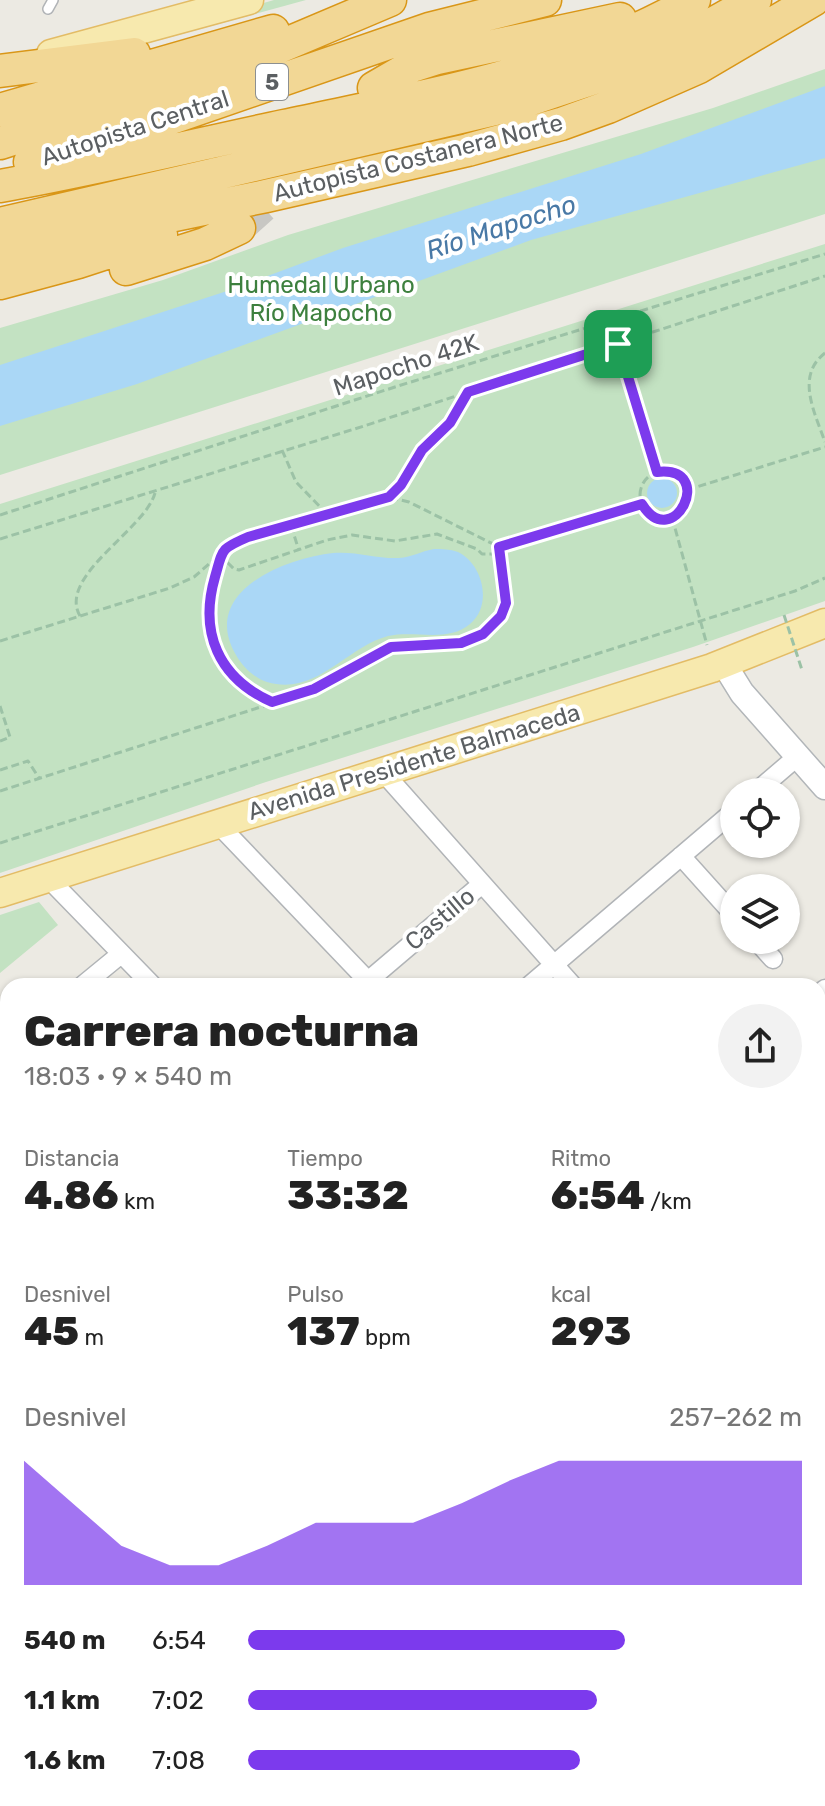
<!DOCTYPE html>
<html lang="es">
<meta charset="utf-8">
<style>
body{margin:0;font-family:Rubik,sans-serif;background:#f2f2f2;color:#222;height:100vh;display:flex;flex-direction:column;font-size:30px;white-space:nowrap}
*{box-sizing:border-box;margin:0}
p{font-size:26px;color:#767676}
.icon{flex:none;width:44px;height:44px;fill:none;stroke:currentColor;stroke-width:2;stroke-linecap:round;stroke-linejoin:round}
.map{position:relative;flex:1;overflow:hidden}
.sheet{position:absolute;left:0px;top:978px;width:826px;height:828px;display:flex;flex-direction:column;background:#fff;border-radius:24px 24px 0 0;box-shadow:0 2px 6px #0004}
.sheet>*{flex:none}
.fabs{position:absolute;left:720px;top:778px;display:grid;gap:16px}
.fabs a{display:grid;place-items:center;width:80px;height:80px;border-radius:50%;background:#fff;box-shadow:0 2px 6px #0004;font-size:40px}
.pin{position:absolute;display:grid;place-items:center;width:68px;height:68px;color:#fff;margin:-34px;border-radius:16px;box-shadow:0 4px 12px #0006}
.round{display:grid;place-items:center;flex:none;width:84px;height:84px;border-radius:42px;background:#f2f2f2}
.head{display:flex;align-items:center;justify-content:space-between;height:136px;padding:0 24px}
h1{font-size:44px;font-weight:800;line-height:60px}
.figures{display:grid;grid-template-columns:repeat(3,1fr);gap:12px;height:136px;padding:8px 24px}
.figures div{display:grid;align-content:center}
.figures b{font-size:40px;font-weight:800}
.figures small{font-size:22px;font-weight:400}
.figures p{font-size:22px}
.chart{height:224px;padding:16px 24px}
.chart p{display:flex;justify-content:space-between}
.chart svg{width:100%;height:144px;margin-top:8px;fill:#7c3aed;opacity:.7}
ul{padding:0 24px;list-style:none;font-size:26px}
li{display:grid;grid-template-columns:128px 96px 1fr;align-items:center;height:60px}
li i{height:20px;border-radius:10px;background:#7c3aed}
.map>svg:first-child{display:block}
.education{fill:#dcd9d2}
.green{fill:#c3e2c2}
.water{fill:#aad7f6}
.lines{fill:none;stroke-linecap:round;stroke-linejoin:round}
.motorway-tunnel{stroke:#c8c7c3;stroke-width:32;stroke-dasharray:32 16;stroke-linecap:butt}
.service-casing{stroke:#b1b4b7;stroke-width:12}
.minor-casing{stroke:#b1b4b7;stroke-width:21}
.tertiary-casing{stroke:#b1b4b7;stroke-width:25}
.secondary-casing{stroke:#b2b6b9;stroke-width:27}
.primary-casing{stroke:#e3bc66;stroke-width:31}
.motorway-casing{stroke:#d99617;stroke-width:35}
.path{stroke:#9cc2a6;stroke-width:3;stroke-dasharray:8 4;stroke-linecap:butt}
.service{stroke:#fff;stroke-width:9}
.minor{stroke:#fff;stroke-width:18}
.tertiary{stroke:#fff;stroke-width:22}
.secondary{stroke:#fff;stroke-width:24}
.primary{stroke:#f7e9ae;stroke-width:28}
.motorway{stroke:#f2d795;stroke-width:32}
.path-bridge{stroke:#9cc2a6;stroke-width:3;stroke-dasharray:8 4;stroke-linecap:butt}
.route-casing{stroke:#fff;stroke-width:16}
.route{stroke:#7c3aed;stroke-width:10}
.labels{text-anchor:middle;stroke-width:8;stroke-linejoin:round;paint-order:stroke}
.shield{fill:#fff;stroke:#8c8f91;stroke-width:2}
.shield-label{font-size:22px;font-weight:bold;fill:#5b5f62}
.street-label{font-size:24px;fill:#5b5f62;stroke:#fff}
.park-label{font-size:24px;fill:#3d803e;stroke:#fff}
.water-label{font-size:26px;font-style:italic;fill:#4979a6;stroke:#fff}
</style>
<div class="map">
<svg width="825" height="1806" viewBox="0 0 825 1806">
<rect width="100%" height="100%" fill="#eceae3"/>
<!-- education -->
<path class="education" d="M 8,1560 L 8,1677 L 0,1668 L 0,1568 Z"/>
<!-- green -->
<path class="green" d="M 274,0 L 306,0 L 119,51 L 82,55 Z
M 825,69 L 825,214 L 0,475 L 0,328 L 163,280 L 288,235 L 713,108 Z
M 825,244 L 825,601 L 693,647 L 266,782 L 0,873 L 0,504 Z
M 39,902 L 58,925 L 0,973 L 0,915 Z
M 825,1765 L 825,1806 L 782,1806 L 791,1798 L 818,1798 L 818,1771 Z"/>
<!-- water -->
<path class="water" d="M 825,86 L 825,158 L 531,240 L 137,384 L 0,426 L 0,365 L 224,292 L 343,248 L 641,154 Z
M647 493a15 15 0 1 1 30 0a15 15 0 1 1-30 0Z
M 434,549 C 442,549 450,549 458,552 C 483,564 493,605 470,624 C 448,643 415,630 388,636 C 346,647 316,697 267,682 C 254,678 243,667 236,655 C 199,592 285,558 333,553 C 356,551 377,559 399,558 C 412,557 422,551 434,549 Z"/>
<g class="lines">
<!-- motorway-tunnel -->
<path class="motorway-tunnel" d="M 239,228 L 269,201 L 327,139"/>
<defs>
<path id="service" d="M 48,9 L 53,0"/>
<path id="minor" d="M 383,772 L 573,986
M 756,792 L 798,756
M 218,824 L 368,981
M 681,856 L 734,915
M 48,878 L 153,986
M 756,940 L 773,959
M 82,986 L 121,954
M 362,986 L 482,884
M 529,986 L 734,811
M 818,995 L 825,989
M 0,1056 L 8,1049
M 0,1189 L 8,1182
M 818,1261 L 825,1268
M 0,1308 L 8,1300
M 818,1407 L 825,1415
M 818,1574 L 825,1568
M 818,1673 L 825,1680
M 0,1683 L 8,1692
M 0,1737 L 8,1729
M 102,1798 L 109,1806
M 656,1806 L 662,1800"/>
<path id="tertiary" d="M 818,1436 L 825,1430
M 818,1745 L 825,1738
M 753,1806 L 762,1798"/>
<path id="secondary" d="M 724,664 L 742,693 L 825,787
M 818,1148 L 825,1143
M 0,1322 L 8,1330
M 0,1358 L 8,1367
M 415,1798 L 422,1806
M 452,1798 L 460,1806
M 57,1806 L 65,1798"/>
<path id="primary" d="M 51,54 L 249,0
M 0,893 L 712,668 L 825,623"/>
<path id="motorway" d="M 0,71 L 134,54
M 374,88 L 412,66 L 437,58 L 620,19
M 0,110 L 273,31
M 0,143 L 227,69 L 390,0
M 30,162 L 105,141 L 429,29 L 545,0
M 0,186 C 95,169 190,146 284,126 C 424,96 569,73 694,0
M 0,224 L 513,105 L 615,71 L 695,34 L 755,0
M 0,256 L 126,225 L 266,196 L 468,150 L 561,124 L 608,107 L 699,67 L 813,0
M 126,269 L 205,244 L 239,228
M 0,283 L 78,262 L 161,235"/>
</defs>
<!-- service casing -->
<use href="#service" class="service-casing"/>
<!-- minor casing -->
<use href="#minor" class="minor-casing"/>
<!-- tertiary casing -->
<use href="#tertiary" class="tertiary-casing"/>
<!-- secondary casing -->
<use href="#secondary" class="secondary-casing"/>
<!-- primary casing -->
<use href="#primary" class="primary-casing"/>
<!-- motorway casing -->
<use href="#motorway" class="motorway-casing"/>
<!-- path -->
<path class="path" d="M 618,345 L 657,472
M 825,353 C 795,376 815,413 825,442
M 282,450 L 296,482 L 328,515
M640 495a24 24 0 1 1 48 0a24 24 0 1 1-48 0Z
M 687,490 L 825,447
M 389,497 L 401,485 L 422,450 L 450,423 L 468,392
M 0,515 L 398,386 L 825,254
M 672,517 L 707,645
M 291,525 L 299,551
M 0,539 L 364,426 L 825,276
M 219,554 L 234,569 L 239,570 L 327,540 L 352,535 L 395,541 L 437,534 L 477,549 L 482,554 L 500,554
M 219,554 C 218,569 212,582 209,597 C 203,644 229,684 272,702
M 80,616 C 57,576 145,530 155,493
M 0,641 L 170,588 L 194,577 L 231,545 L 248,537 L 388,497 L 409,502 L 499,547 L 642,504
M 0,706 L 10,737 L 0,741
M 0,770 L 28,761 L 39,778
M 0,791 L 304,693 L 391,647 L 461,643 L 474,639 L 490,630 L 505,609 L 506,597 L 499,547
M 0,843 L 795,591 L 825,578
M 818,1785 L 825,1779
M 788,1798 L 794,1806
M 800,1798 L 807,1806
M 156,1806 L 165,1798
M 796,1806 L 804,1798
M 824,1806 L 825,1790"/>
<!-- service -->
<use href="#service" class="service"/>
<!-- minor -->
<use href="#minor" class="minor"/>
<!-- tertiary -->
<use href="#tertiary" class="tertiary"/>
<!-- secondary -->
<use href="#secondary" class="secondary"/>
<!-- primary -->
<use href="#primary" class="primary"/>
<!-- motorway -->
<use href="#motorway" class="motorway"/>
<!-- path-bridge -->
<path class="path-bridge" d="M 784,615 L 802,670"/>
</g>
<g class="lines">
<defs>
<path id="route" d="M 618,344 L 657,472 C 718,465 673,555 642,504 L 499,547 L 506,603 L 501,616 L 483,634 L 461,643 L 391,647 L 314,689 L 272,702 C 218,678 199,632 215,577 C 223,549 220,549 248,537 L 389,497 L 401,485 L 422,450 L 450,423 L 468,392 Z"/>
</defs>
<!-- route casing -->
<use href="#route" class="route-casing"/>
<!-- route -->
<use href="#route" class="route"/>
</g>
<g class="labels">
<!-- shield labels -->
<rect class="shield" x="256" y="64" width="32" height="36" rx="6"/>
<g class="shield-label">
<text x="272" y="90">5</text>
</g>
<!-- street labels -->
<g class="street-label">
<text transform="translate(135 128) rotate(-18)" y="8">Autopista Central</text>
<text transform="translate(418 158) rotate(-14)" y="8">Autopista Costanera Norte</text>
<text transform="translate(406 365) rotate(-18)" y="8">Mapocho 42K</text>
<text transform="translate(414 762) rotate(-17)" y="8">Avenida Presidente Balmaceda</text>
<text transform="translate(440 919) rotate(-40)" y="8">Castillo</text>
</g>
<!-- park labels -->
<g class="park-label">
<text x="321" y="293">Humedal Urbano<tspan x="321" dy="28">Río Mapocho</tspan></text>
</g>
<!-- water labels -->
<g class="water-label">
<text transform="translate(501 227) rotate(-18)" y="9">Río Mapocho</text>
</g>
</g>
</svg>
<div class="fabs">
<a><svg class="icon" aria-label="locate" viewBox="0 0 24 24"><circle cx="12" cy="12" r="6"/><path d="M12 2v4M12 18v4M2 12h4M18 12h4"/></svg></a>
<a><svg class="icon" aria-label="layers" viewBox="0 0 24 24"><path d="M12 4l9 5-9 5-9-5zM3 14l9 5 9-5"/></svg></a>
</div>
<div class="pin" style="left:618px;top:344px;background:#1e9e55"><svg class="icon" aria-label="arrive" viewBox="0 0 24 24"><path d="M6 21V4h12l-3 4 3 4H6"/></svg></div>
<section class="sheet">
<div class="head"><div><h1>Carrera nocturna</h1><p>18:03 · 9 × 540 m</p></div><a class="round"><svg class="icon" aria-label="share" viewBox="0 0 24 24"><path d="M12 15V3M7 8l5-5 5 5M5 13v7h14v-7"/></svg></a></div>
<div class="figures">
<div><p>Distancia</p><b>4.86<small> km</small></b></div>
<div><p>Tiempo</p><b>33:32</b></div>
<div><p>Ritmo</p><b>6:54<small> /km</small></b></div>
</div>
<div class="figures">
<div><p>Desnivel</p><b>45<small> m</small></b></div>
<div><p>Pulso</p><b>137<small> bpm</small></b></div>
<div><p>kcal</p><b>293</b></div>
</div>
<div class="chart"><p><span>Desnivel</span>257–262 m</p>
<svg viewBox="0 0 160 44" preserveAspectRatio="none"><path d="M0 44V6L10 19L20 32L30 38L40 38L50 32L60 25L70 25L80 25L90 19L100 12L110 6L120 6L130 6L140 6L150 6L160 6V44z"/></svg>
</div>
<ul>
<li><b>540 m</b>6:54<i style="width:68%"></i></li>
<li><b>1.1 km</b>7:02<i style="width:63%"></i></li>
<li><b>1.6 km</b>7:08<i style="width:60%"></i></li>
</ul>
</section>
</div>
